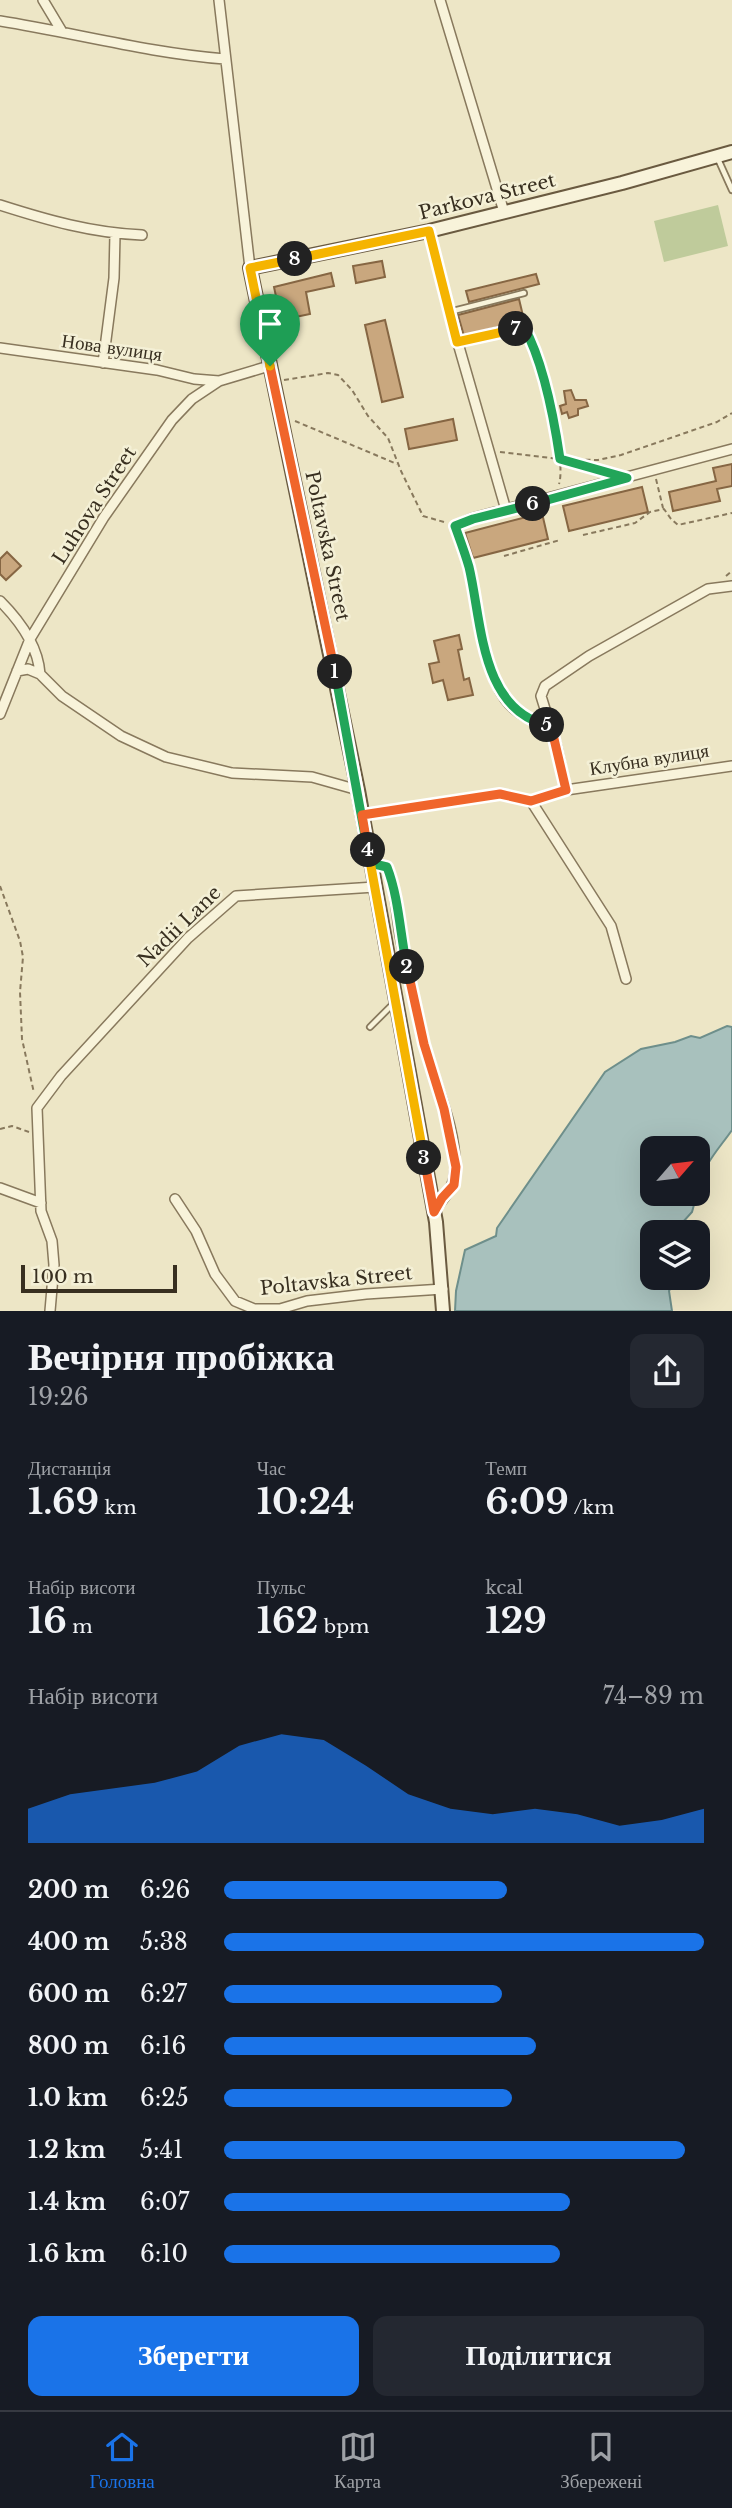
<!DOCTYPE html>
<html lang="uk">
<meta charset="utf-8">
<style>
body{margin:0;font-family:"Libre Baskerville",serif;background:#242831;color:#f1f3f6;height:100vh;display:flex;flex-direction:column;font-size:26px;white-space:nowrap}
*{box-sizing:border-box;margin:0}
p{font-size:23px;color:#9ea1a6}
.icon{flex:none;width:38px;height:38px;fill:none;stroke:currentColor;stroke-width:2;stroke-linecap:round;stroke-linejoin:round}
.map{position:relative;height:1311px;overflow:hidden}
.details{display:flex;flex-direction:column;background:#171b24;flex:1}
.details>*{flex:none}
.needle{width:46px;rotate:62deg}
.controls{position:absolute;left:640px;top:1136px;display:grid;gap:14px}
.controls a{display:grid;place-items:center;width:70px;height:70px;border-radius:14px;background:#171b24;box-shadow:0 7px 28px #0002;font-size:35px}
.scale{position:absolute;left:21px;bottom:18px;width:156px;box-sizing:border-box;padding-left:7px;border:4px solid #382f20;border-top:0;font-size:19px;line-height:24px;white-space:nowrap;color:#382f20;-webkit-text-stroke:5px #f4f0d6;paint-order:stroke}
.pin{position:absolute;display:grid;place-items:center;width:60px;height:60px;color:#fff;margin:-72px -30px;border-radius:50% 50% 50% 0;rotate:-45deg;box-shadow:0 0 7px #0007}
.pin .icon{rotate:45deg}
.km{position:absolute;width:35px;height:35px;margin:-18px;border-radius:50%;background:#222;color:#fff;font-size:19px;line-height:35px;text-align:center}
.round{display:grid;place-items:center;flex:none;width:74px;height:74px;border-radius:14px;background:#242831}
.headline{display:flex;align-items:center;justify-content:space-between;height:119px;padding:0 28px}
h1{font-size:38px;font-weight:700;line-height:52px}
.stats{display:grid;grid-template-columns:repeat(3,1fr);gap:10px;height:119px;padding:7px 28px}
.stats div{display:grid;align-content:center}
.stats b{font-size:35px;font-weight:700}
.stats small{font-size:19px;font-weight:400}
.stats p{font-size:19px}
.chart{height:196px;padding:14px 28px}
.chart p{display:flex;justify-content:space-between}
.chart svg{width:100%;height:126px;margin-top:7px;fill:#1a73e8;opacity:.7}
.primary-button{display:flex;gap:14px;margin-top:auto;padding:14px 28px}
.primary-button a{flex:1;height:80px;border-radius:14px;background:#1a73e8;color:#fff;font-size:28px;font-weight:700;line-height:80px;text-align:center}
.primary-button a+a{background:#242831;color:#f1f3f6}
ul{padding:0 28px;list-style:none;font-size:23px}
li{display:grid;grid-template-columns:112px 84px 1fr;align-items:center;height:52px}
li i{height:18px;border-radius:9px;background:#1a73e8}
.menu{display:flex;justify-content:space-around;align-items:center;height:98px;border-top:2px solid #363941;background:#171b24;font-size:19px;color:#9ea1a6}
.menu a{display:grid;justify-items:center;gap:4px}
.menu .on{color:#1a73e8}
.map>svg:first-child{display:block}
.green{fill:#bfcb9b}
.water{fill:#a8c1bd;stroke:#6e8f8b;stroke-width:2}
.building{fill:#c9a77e;stroke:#866643;stroke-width:2}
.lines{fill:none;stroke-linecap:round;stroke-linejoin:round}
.lane-casing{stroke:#88795d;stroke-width:8}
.street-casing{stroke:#88795d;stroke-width:12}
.secondary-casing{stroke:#6a5a40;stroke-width:16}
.path{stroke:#88795d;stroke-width:2;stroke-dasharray:5 3.5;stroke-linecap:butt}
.lane{stroke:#f8f3da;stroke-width:4.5}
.street{stroke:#f8f3da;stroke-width:9}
.secondary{stroke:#f8f3da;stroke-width:12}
.split-1-casing{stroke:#fff;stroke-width:14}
.split-2-casing{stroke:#fff;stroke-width:14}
.split-3-casing{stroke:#fff;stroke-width:14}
.split-4-casing{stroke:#fff;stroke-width:14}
.split-5-casing{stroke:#fff;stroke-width:14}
.split-6-casing{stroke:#fff;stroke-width:14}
.split-7-casing{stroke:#fff;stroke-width:14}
.split-8-casing{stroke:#fff;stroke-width:14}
.split-9-casing{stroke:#fff;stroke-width:14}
.split-1{stroke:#f0652b;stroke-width:9}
.split-2{stroke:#22a559;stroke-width:9}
.split-3{stroke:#f0652b;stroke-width:9}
.split-4{stroke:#f5b400;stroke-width:9}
.split-5{stroke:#f0652b;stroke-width:9}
.split-6{stroke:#22a559;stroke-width:9}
.split-7{stroke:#22a559;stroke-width:9}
.split-8{stroke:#f5b400;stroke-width:9}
.split-9{stroke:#f5b400;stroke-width:9}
.labels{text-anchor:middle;stroke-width:5;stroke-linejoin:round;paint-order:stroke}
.street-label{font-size:19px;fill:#382f20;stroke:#f4f0d6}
</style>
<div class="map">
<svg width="732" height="1311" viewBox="0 0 732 1311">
<rect width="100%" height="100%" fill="#ede6c6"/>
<!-- green -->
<path class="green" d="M 718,205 L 728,246 L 664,262 L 654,221 Z"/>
<!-- water -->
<path class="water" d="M 727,1026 L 732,1027 L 732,1130 C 718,1150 705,1162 698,1188 L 698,1148 L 653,1148 L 653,1194 L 697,1194 L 692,1212 L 682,1223 L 679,1232 L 653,1232 L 653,1278 L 675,1278 L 669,1291 L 672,1311 L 455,1311 L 456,1291 L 465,1250 L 496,1236 L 497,1228 L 605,1072 L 641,1049 L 675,1042 L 691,1036 L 700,1038 Z"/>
<!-- building -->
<path class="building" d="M 382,261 L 385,277 L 356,283 L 353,266 Z
M 331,273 L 334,286 L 306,292 L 310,314 L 281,320 L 274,287 Z
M 536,274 L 539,284 L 469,302 L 466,291 Z
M 519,299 L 524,320 L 464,336 L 458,315 Z
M 385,320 L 403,397 L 382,402 L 365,325 Z
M 571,390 L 575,400 L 586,400 L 588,406 L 578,409 L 578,415 L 569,418 L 567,412 L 562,414 L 560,406 L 566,404 L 564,391 Z
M 453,419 L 457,440 L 409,449 L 405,429 Z
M 732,464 L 732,486 L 717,489 L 720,501 L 673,511 L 669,492 L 716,481 L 713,468 Z
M 642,487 L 648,512 L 569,531 L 563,506 Z
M 542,513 L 548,539 L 473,558 L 465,533 Z
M 7,552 L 21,566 L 6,580 L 0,574 L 0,559 Z
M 459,635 L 462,649 L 458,650 L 464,680 L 469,678 L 473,695 L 448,700 L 443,680 L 433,683 L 429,664 L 439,662 L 434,641 Z"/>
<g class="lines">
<defs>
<path id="lane" d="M 718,159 L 732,190
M 449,312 L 524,293
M 458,342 L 524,327
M 370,1027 L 394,1003"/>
<path id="street" d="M 43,0 L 61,30
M 219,0 L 250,268
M 440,0 L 504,212
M 0,21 C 75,33 149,53 225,59
M 0,205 C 47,220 92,233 142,235
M 429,231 L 449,312 L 506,510
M 0,348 L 157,370 L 194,379 L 219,381
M 103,363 L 114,278 L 115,234
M 0,601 C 20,621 38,645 40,674
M 17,671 L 28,669 L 40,674 L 62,696 L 121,736 L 166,757 L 232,773 L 312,777 L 358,790
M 0,714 L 30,639 L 104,517 L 172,420 L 192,399 L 219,381 L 269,366
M 551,726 C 533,722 516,714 505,699 C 482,667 478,606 469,568 C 465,554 460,540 455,526 L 473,518 L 732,449
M 566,790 L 557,748 L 541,696 L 545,686 L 589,656 L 708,589 L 732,586
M 531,801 L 611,926 L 626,979
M 362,815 L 500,794 L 531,801 L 566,790 L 732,766
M 370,863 L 387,867 C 396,889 396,912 400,935 C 407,970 415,1005 423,1040 C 433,1082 457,1126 455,1170 C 454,1190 444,1196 434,1212
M 0,1188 L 41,1203
M 175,1199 L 196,1231 L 215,1274 L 235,1301 L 254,1309 L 280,1309 L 307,1301 L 366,1294 L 443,1289
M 50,1311 L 54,1265 L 52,1241 L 41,1211 L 37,1108 L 61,1076 L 188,938 L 236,896 L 375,887"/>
<path id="secondary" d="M 443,1311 L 436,1222 L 358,790 L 250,268 L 429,231 L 622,183 L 732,152"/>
</defs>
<!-- lane casing -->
<use href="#lane" class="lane-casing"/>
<!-- street casing -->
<use href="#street" class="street-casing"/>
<!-- secondary casing -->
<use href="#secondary" class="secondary-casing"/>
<!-- path -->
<path class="path" d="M 528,334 C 541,359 567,459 559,484
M 284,380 L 328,373 L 338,375 L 352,390 L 368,416 L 388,438 L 401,471 L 423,516 L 444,522
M 295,421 L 397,464
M 500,452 L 560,459 L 604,472
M 560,459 L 598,460 L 621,455 L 717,422 L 732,413
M 656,479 L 663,508
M 583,535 L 635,523 L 650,512 L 664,509 L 671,519 L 678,525 L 732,513
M 504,556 L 560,540
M 726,576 L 732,571
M 0,886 L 20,941 L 23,957 L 20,992 L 22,1039 L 34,1093
M 0,1129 L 12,1126 L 29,1132"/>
<!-- lane -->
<use href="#lane" class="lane"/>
<!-- street -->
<use href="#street" class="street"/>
<!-- secondary -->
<use href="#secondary" class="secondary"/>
</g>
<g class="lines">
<defs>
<path id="split-1" d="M 270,366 L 335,672"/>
<path id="split-2" d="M 335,672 L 370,863 L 387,867 C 399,898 400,934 407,967"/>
<path id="split-3" d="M 407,967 L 424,1044 L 444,1109 L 456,1167 L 454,1185 L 442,1198 L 434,1212 L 424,1158"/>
<path id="split-4" d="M 368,850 L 424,1158"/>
<path id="split-5" d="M 368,850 L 362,815 L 500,794 L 531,801 L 566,790 L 551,726 L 547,725"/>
<path id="split-6" d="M 533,504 L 473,519 L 455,526 C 460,540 465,553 469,567 C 482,621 480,709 547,725"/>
<path id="split-7" d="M 516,329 L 524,327 C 544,363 554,418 560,459 L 627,478 L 533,504"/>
<path id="split-8" d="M 295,259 L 429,231 L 457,342 L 516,329"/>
<path id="split-9" d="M 270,366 L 250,268 L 295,259"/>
</defs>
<!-- split-1 casing -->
<use href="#split-1" class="split-1-casing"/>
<!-- split-2 casing -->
<use href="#split-2" class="split-2-casing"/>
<!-- split-3 casing -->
<use href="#split-3" class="split-3-casing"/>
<!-- split-4 casing -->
<use href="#split-4" class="split-4-casing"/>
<!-- split-5 casing -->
<use href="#split-5" class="split-5-casing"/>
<!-- split-6 casing -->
<use href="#split-6" class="split-6-casing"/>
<!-- split-7 casing -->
<use href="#split-7" class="split-7-casing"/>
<!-- split-8 casing -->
<use href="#split-8" class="split-8-casing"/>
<!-- split-9 casing -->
<use href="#split-9" class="split-9-casing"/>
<!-- split-1 -->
<use href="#split-1" class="split-1"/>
<!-- split-2 -->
<use href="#split-2" class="split-2"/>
<!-- split-3 -->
<use href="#split-3" class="split-3"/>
<!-- split-4 -->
<use href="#split-4" class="split-4"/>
<!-- split-5 -->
<use href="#split-5" class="split-5"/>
<!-- split-6 -->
<use href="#split-6" class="split-6"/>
<!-- split-7 -->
<use href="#split-7" class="split-7"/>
<!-- split-8 -->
<use href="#split-8" class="split-8"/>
<!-- split-9 -->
<use href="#split-9" class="split-9"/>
</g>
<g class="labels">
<!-- street labels -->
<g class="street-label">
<text transform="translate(487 196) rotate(-14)" y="7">Parkova Street</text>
<text transform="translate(112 347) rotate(8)" y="7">Нова вулиця</text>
<text transform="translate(94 505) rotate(-57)" y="7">Luhova Street</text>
<text transform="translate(328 546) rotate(78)" y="7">Poltavska Street</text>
<text transform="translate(649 759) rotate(-9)" y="7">Клубна вулиця</text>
<text transform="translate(179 926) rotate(-44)" y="7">Nadii Lane</text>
<text transform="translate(336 1280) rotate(-6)" y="7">Poltavska Street</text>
</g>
</g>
</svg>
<div class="controls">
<a><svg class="needle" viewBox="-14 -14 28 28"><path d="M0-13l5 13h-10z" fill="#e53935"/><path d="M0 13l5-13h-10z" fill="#9ea1a6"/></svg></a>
<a><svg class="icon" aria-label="layers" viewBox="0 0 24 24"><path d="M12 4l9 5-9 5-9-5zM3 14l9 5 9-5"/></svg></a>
</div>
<div class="scale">100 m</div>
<div class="pin" style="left:270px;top:366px;background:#1e9e55"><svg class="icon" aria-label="arrive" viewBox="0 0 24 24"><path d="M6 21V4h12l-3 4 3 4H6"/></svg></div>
<b class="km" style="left:335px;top:672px">1</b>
<b class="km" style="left:407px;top:967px">2</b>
<b class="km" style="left:424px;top:1158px">3</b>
<b class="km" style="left:368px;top:850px">4</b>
<b class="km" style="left:547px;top:725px">5</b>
<b class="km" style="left:533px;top:504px">6</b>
<b class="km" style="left:516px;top:329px">7</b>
<b class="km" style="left:295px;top:259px">8</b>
</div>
<section class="details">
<div class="headline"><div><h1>Вечірня пробіжка</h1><p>19:26</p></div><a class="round"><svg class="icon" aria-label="share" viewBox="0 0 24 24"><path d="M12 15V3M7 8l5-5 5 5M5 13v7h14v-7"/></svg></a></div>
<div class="stats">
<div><p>Дистанція</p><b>1.69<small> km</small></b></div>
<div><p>Час</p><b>10:24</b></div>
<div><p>Темп</p><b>6:09<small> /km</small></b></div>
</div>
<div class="stats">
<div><p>Набір висоти</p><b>16<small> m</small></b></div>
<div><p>Пульс</p><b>162<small> bpm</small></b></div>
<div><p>kcal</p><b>129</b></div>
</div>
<div class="chart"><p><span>Набір висоти</span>74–89 m</p>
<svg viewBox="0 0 160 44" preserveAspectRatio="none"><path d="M0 44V32L10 27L20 25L30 23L40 19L50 10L60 6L70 8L80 17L90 27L100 32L110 34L120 32L130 34L140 38L150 36L160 32V44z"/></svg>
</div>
<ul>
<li><b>200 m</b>6:26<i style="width:59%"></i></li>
<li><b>400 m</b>5:38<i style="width:100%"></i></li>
<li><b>600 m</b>6:27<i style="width:58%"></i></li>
<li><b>800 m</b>6:16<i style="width:65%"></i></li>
<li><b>1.0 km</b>6:25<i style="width:60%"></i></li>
<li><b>1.2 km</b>5:41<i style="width:96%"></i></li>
<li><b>1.4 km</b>6:07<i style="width:72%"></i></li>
<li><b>1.6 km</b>6:10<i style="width:70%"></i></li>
</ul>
<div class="primary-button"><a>Зберегти</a><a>Поділитися</a></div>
</section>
<nav class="menu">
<a class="on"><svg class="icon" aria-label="home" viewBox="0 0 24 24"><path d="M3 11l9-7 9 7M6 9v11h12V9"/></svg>Головна</a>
<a><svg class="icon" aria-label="map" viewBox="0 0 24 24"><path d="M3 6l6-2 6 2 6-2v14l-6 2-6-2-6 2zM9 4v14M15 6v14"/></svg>Карта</a>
<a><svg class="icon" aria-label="saved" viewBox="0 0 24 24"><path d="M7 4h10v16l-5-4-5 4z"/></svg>Збережені</a>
</nav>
